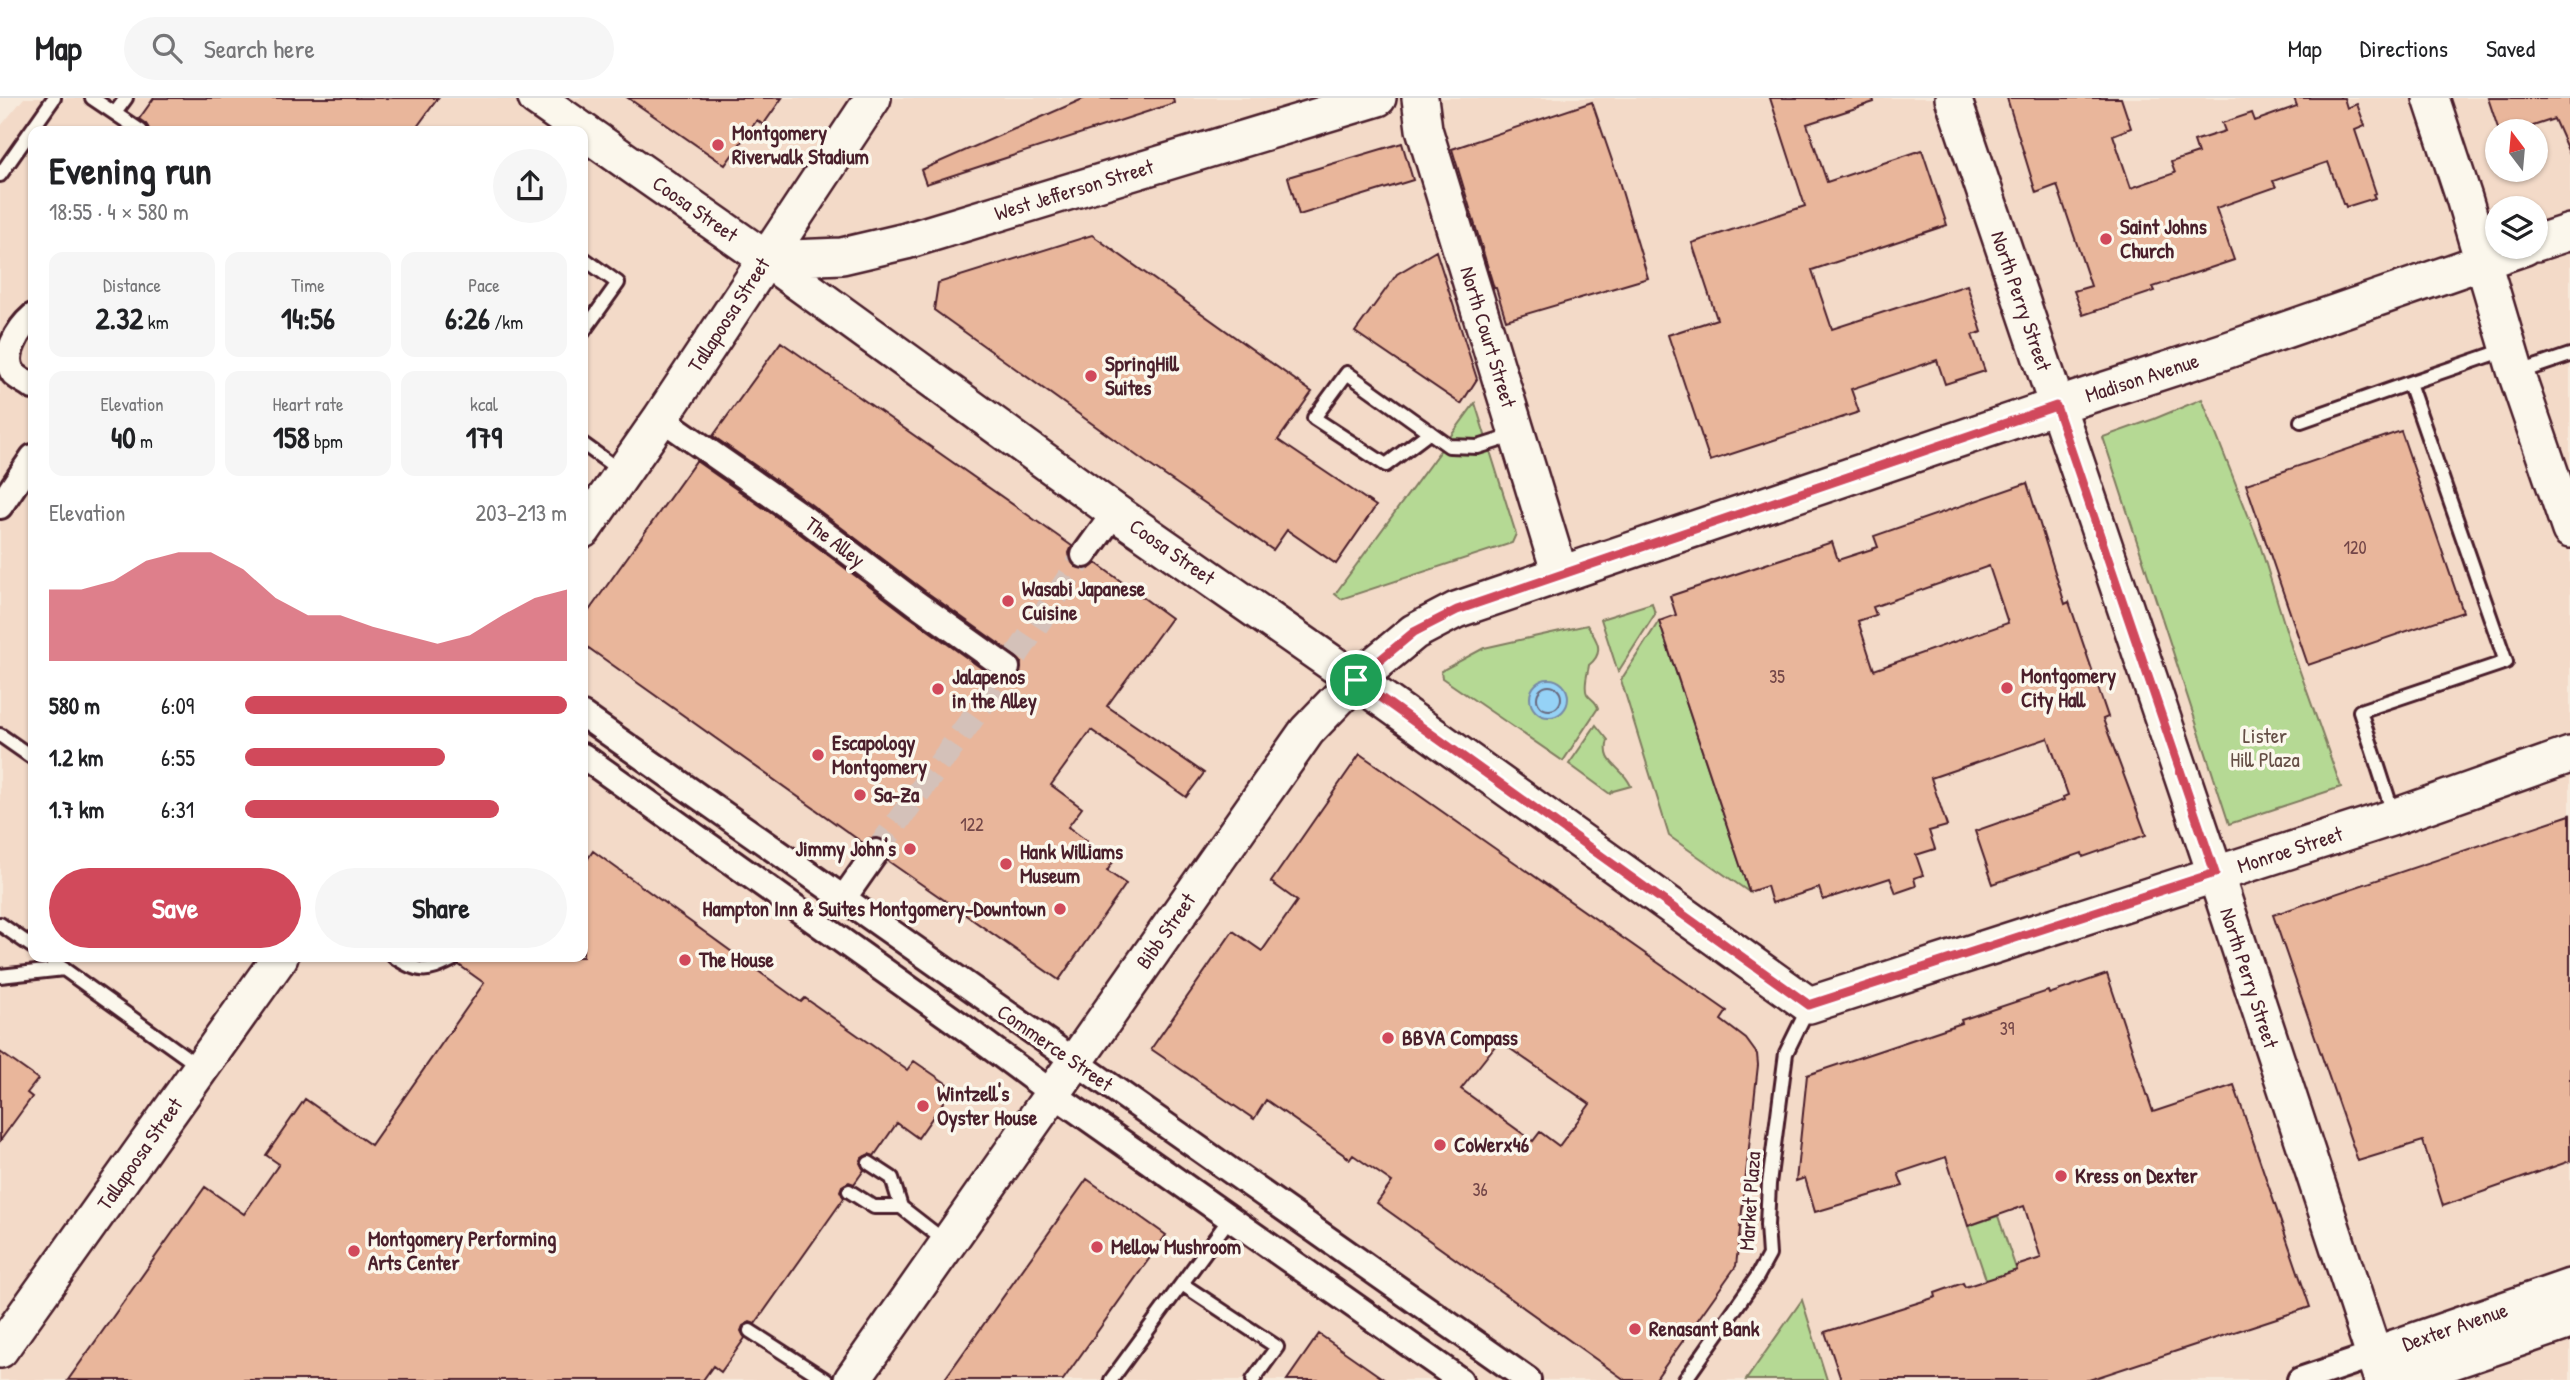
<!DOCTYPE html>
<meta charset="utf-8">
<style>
body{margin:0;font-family:"Patrick Hand",sans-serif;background:#f6f6f6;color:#202124;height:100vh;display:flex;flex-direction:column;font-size:26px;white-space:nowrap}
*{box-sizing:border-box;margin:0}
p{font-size:23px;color:#757577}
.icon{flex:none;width:38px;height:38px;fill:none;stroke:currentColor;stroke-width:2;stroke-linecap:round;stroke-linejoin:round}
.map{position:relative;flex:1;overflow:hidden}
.side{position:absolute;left:28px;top:28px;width:560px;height:836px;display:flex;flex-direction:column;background:#fff;border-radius:14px;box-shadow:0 2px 5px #0004}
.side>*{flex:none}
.needle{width:46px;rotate:344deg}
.controls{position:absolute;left:2485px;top:21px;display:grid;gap:14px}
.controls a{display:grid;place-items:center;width:63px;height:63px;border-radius:50%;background:#fff;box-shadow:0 2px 5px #0004;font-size:35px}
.pin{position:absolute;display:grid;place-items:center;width:60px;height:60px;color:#fff;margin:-30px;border:4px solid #fff;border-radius:50%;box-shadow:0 2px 7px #0007}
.round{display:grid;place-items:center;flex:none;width:74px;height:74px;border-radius:37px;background:#f6f6f6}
.headline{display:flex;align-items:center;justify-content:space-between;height:119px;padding:0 21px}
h1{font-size:38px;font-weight:700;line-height:52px}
.figures{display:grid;grid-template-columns:repeat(3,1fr);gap:10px;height:119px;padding:7px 21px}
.figures div{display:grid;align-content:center;border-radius:14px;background:#f6f6f6;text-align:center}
.figures b{font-size:30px;font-weight:700}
.figures small{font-size:19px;font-weight:400}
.figures p{font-size:19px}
.chart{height:196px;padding:14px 21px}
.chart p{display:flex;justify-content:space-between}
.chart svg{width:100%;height:126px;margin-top:7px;fill:#d1495b;opacity:.7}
.cta{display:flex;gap:14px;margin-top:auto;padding:14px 21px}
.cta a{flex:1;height:80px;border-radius:42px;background:#d1495b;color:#fff;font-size:28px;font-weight:700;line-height:80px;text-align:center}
.cta a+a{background:#f6f6f6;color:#202124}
ul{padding:0 21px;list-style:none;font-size:23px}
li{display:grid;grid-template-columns:112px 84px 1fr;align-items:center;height:52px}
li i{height:18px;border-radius:9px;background:#d1495b}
header{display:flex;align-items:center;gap:42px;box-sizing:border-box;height:98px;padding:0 35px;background:#fff;border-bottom:2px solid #e0e0e0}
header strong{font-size:33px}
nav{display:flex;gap:38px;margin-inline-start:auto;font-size:24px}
.search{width:490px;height:63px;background:#f6f6f6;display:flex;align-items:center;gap:18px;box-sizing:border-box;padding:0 24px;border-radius:38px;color:#757577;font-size:26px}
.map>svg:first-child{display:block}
.built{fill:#f3dac8;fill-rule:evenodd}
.green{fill:#b5d994;stroke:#807c60;stroke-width:2}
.water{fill:#95d2f6;stroke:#778aa5;stroke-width:2}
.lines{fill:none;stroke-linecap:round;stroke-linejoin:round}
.shore{stroke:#68677c;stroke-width:2}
.building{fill:#e9b69b;stroke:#4a1f2b;stroke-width:2;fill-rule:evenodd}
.street-tunnel{stroke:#d4c1b9;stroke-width:24;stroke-dasharray:24 12;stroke-linecap:butt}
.lane-casing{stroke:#4a1f2b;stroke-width:18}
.street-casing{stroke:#4a1f2b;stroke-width:30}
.secondary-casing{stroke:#4a1f2b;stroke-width:40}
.lane{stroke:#fbf7ec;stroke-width:12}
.street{stroke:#fbf7ec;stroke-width:24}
.secondary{stroke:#fbf7ec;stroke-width:35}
.route-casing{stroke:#fff;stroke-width:14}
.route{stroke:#d1495b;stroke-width:9}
.poi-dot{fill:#d1495b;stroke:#fbf7ec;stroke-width:2.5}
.labels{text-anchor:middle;stroke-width:7;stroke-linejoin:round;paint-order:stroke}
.number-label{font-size:18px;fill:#724547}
.poi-label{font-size:21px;font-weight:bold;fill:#4a1f2b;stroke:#fbf7ec;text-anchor:start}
.street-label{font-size:21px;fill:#4a1f2b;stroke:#fbf7ec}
.park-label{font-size:21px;fill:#654e45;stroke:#fbf7ec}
</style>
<header>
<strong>Map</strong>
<div class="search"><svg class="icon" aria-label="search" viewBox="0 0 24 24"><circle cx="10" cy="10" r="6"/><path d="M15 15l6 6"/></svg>Search here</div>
<nav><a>Map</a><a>Directions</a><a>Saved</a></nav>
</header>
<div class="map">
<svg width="2570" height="1282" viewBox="0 0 2570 1282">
<rect width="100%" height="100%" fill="#f7eadc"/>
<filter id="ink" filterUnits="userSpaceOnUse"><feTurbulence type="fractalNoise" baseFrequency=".0143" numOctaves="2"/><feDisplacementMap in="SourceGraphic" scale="14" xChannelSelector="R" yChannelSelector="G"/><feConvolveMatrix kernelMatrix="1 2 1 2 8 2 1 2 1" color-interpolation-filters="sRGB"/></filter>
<g filter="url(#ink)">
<!-- built -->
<path class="built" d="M 24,0 L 2570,0 L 2570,1282 L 0,1282 L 0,29 ZM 33,33 L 583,33 L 583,859 L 33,859 ZM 2497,33 L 2536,33 L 2536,72 L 2497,72 ZM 2497,110 L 2536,110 L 2536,149 L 2497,149 Z"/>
<!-- green -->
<path class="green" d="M 2202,301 L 2260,447 L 2292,551 L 2341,689 L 2229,726 L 2103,339 L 2154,321 Z
M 1475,305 L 1516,436 L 1512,445 L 1341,501 L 1335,496 Z
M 1652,505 L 1655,516 L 1618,574 L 1601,521 Z
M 1659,523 L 1749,794 L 1669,738 L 1621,582 Z
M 1587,527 C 1596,540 1606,554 1589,567 C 1588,575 1583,588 1587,596 C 1591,602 1596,602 1598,610 L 1563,663 L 1442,580 L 1441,573 L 1484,550 Z
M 1596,627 L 1608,642 C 1601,667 1622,667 1631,688 L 1613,693 L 1610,696 L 1569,666 Z
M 1998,1118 L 2054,1282 L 2020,1282 L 1968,1128 Z
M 1802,1202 L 1827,1282 L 1746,1282 Z"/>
<!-- water -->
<path class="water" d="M1530 600a19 19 0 1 1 38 0a19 19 0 1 1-38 0Z"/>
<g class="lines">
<!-- shore -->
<path class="shore" d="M1537 600a12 12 0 1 1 24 0a12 12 0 1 1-24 0Z"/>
</g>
<!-- building -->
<path class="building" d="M 154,0 L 438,0 L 414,33 L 150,33 L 146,26 L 139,21 Z
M 628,0 L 782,0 L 763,27 L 757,22 L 725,67 Z
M 1085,0 L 1173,0 L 1174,5 L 926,86 L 921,72 Z
M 1770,0 L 1873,0 L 1874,4 L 1807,26 L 1827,84 L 1922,52 L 1947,127 L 1812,172 L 1832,231 L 1967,187 L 1982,234 L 1972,237 L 1985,273 L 1945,286 L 1937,262 L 1851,291 L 1859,314 L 1710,363 L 1668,237 L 1717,221 L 1692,145 L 1805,108 Z
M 2007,0 L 2121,0 L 2131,30 L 2113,37 L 2131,90 L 2175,75 L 2171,64 L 2198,55 L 2194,43 L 2225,33 L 2222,25 L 2252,15 L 2255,23 L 2297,8 L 2294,0 L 2344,0 L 2347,10 L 2357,6 L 2365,28 L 2355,32 L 2376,95 L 2373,96 L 2375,100 L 2346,109 L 2345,106 L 2343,106 L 2328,64 L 2273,83 L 2276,89 L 2216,110 L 2234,162 L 2153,189 L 2155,193 L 2083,217 L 2074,193 L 2091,188 L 2057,87 L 2036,95 Z
M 2488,0 L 2570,0 L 2570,57 L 2554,21 L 2518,33 L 2499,33 Z
M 1592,4 L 1618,80 L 1648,180 L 1506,222 L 1496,190 L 1494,190 L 1452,51 Z
M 1402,45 L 1413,82 L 1299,117 L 1288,79 Z
M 1092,137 L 1312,294 L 1278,342 L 1376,408 L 1336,466 L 1287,432 L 1273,452 L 1151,368 L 934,212 L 938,185 Z
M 1436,153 L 1477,281 L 1461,306 L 1355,234 L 1397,176 Z
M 781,244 L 1072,448 L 1069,455 L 1070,462 L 1076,469 L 1089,471 L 1096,465 L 1171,520 L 1107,608 L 1204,675 L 1186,699 L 1091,632 L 1051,687 L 1082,710 L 1068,729 L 1087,743 L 1086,745 L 1113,764 L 1107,773 L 1126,786 L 1059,882 L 888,763 L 891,756 L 890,748 L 884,742 L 870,740 L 863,745 L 583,546 L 583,521 L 696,363 L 791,429 L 907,517 L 998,582 L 1012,584 L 1019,578 L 1021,564 L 1016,558 L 925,493 L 809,405 L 713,338 Z
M 2401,333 L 2463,514 L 2308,567 L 2246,386 Z
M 2027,385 L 2065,506 L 2069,504 L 2108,619 L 2103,621 L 2146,737 L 2083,759 L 2082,755 L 1993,786 L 1975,733 L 2064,702 L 2063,699 L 2068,697 L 2048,640 L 1931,680 L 1947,728 L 1929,733 L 1935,751 L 1916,757 L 1923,777 L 1914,780 L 1916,788 L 1896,795 L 1890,780 L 1823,802 L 1819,790 L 1772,805 L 1767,788 L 1749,794 L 1659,523 L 1676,517 L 1670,498 L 1832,444 L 1838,462 L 1878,449 L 1874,438 ZM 1989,468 L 2008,525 L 1874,572 L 1858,523 L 1876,517 L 1873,509 Z
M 1360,656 L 1727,913 L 1721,922 L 1746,941 L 1757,956 L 1758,967 L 1736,1168 L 1655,1282 L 1625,1282 L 1377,1105 L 1392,1084 L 1353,1057 L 1350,1061 L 1266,1002 L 1254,1021 L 1151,951 L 1233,833 L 1262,853 L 1297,803 L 1271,784 ZM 1499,943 L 1590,1006 L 1559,1048 L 1540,1034 L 1533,1043 L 1461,991 Z
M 2570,717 L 2570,1063 L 2443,1108 L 2423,1043 L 2358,1063 L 2273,817 Z
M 593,753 L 801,904 L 805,900 L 907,972 L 914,963 L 953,990 L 918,1040 L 897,1025 L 874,1058 L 869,1056 L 862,1060 L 860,1065 L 864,1072 L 854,1086 L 849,1084 L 842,1088 L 840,1093 L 844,1100 L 755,1226 L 750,1224 L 743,1228 L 741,1233 L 745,1240 L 721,1274 L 713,1268 L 703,1282 L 68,1282 L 205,1089 L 244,1116 L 279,1066 L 266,1057 L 305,1001 L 371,1047 L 484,885 L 459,867 L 460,859 L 583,859 L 583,768 Z
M 2107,876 L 2153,1014 L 2234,987 L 2310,1209 L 2089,1282 L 1841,1282 L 1825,1234 L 1936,1199 L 1935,1195 L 1963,1185 L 1965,1189 L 2017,1172 L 2016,1168 L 2041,1160 L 2024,1108 L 1968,1128 L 1946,1059 L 1898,1075 L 1903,1088 L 1815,1114 L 1805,1080 L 1796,1083 L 1807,977 L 1962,925 L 1961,922 L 2048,893 L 2049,896 Z
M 0,954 L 38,981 L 27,995 L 32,999 L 0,1043 Z
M 1087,1081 L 1166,1137 L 1063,1282 L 944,1282 Z
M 1319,1236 L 1385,1282 L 1287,1282 Z"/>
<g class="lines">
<!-- street-tunnel -->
<path class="street-tunnel" d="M 1016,558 L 1084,457
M 876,754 L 1000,582"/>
<defs>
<path id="lane" d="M 92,0 L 141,33
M 115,15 L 126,0
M 0,77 L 54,0
M 583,160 L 618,185 L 583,234
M 2520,274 L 2570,257
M 2301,323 L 2409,285
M 1430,334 L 1386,367 L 1314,320 L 1347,275 L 1449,348 L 1478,349 L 1516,337
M 583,346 L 622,374
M 0,637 L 33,660
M 2394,718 L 2360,613 L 2506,564 L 2409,285 L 2508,251
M 0,826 L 33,849
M 47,859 L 200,969
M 394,859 C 420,875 426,875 452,862
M 0,878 L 64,871
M 869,1065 L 892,1080 L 901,1109 L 946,1144
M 849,1093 L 874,1109 L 901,1109
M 1182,1186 L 1277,1249 L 1253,1282
M 750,1233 L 826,1282
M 1111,1282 L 1230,1120
M 1685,1282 L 1757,1179 L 1769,1157 L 1767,1127 L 1769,1086 L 1786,955 L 1809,908"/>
<path id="street" d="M 33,218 C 19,230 0,259 14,276 C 19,281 28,285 33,289
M 661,320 L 800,417 L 916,505 L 1007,570
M 0,408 L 33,359
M 1084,457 L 1115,414
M 583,617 L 1528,1282
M 583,658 L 966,931 L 1052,995 L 1460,1282
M 843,801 L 876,754
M 2300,1282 L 2374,1257"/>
<path id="secondary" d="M 536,0 L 766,161 L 1115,414 L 1356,582 L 1809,907 L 2394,719 L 2570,657
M 1420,0 L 1424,31 L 1560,476
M 1953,0 L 2215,775 L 2382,1282
M 2431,0 L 2464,100 L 2515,272 L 2570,432
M 2536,145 L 2570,134
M 766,161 L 842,158 L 906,143 L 1378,0
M 583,432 L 661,320 L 873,0
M 0,1252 L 280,859
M 2374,1257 L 2570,1189
M 852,1282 L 1307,633 L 1356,582 L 1414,534 L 1456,512 L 2056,308 L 2222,254 L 2525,149
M 2397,1282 L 2570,1223"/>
</defs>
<!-- lane casing -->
<use href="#lane" class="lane-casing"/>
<!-- street casing -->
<use href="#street" class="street-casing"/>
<!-- secondary casing -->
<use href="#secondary" class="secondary-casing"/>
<!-- lane -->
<use href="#lane" class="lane"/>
<!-- street -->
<use href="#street" class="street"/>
<!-- secondary -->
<use href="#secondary" class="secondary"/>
</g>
</g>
<g class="lines" filter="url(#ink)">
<defs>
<path id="route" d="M 2056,308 L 2215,775 L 1809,907 L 1356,582 L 1414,534 L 1457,512 Z"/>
</defs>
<!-- route casing -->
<use href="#route" class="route-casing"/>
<!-- route -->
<use href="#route" class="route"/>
</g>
<!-- markers -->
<g class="poi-dot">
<circle cx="718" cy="47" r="7"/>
<circle cx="2106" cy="141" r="7"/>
<circle cx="1091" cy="278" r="7"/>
<circle cx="1008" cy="503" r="7"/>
<circle cx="2007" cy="590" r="7"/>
<circle cx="938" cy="591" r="7"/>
<circle cx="818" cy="657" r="7"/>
<circle cx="860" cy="697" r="7"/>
<circle cx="910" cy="751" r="7"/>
<circle cx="1006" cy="766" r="7"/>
<circle cx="1060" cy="811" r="7"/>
<circle cx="685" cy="862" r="7"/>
<circle cx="1388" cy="940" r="7"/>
<circle cx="923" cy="1008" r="7"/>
<circle cx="1440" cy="1047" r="7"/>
<circle cx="2061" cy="1078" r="7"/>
<circle cx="1097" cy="1149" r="7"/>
<circle cx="354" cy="1153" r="7"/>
<circle cx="1635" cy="1231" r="7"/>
</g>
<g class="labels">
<!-- number labels -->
<g class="number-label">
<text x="2355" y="456">120</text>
<text x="1777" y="585">35</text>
<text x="972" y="733">122</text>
<text x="2007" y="937">39</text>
<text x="1480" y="1098">36</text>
</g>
<!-- poi labels -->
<g class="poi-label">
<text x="732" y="42">Montgomery<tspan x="732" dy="24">Riverwalk Stadium</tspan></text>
<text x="2120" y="136">Saint Johns<tspan x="2120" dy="24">Church</tspan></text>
<text x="1105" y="273">SpringHill<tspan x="1105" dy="24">Suites</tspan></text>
<text x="1022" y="498">Wasabi Japanese<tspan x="1022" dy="24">Cuisine</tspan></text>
<text x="2021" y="585">Montgomery<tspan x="2021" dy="24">City Hall</tspan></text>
<text x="952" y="586">Jalapenos<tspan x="952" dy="24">in the Alley</tspan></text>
<text x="832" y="652">Escapology<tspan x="832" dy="24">Montgomery</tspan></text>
<text x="874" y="704">Sa-Za</text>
<text x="896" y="758" text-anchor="end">Jimmy John's</text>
<text x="1020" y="761">Hank Williams<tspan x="1020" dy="24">Museum</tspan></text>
<text x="1046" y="818" text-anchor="end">Hampton Inn &amp; Suites Montgomery-Downtown</text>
<text x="699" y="869">The House</text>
<text x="1402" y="947">BBVA Compass</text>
<text x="937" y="1003">Wintzell's<tspan x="937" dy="24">Oyster House</tspan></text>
<text x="1454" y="1054">CoWerx46</text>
<text x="2075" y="1085">Kress on Dexter</text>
<text x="368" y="1148">Montgomery Performing<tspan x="368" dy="24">Arts Center</tspan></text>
<text x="1111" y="1156">Mellow Mushroom</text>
<text x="1649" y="1238">Renasant Bank</text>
</g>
<!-- street labels -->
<g class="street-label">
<text transform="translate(1074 92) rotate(-17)" y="7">West Jefferson Street</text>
<text transform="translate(695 111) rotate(35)" y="7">Coosa Street</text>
<text transform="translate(2021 203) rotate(71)" y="7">North Perry Street</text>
<text transform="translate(729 217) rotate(-57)" y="7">Tallapoosa Street</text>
<text transform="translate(1488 239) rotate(73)" y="7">North Court Street</text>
<text transform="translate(2142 280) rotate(-18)" y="7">Madison Avenue</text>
<text transform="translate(835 444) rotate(37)" y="7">The Alley</text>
<text transform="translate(1172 454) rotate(35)" y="7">Coosa Street</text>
<text transform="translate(2290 752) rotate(-18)" y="7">Monroe Street</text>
<text transform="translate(1166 833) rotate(-55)" y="7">Bibb Street</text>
<text transform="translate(2249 880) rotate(72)" y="7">North Perry Street</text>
<text transform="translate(1055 950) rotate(35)" y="7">Commerce Street</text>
<text transform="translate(140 1056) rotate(-55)" y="7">Tallapoosa Street</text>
<text transform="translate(1750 1103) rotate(-86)" y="7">Market Plaza</text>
<text transform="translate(2455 1229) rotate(-19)" y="7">Dexter Avenue</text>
</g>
<!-- park labels -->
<g class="park-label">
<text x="2265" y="645">Lister<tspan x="2265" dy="24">Hill Plaza</tspan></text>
</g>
</g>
</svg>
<div class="controls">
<a><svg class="needle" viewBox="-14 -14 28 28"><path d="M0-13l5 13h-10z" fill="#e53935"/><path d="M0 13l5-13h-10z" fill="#757577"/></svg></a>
<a><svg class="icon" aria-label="layers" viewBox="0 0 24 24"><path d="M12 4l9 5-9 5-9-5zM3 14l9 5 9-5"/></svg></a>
</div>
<div class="pin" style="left:1356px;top:582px;background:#1e9e55"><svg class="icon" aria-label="arrive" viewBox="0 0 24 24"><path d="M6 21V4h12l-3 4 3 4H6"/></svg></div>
<section class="side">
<div class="headline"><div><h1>Evening run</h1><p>18:55 · 4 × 580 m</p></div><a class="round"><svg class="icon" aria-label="share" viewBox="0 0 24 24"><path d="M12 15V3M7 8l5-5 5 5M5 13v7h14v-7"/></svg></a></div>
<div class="figures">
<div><p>Distance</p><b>2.32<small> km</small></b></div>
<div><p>Time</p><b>14:56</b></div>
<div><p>Pace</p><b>6:26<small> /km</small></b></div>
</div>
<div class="figures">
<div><p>Elevation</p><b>40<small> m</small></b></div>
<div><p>Heart rate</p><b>158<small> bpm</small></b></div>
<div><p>kcal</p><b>179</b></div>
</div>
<div class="chart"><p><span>Elevation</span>203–213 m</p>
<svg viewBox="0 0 160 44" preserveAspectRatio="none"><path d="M0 44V19L10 19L20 16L30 9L40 6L50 6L60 12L70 22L80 28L90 28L100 32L110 35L120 38L130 35L140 28L150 22L160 19V44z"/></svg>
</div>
<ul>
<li><b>580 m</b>6:09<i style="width:100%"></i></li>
<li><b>1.2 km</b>6:55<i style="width:62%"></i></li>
<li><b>1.7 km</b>6:31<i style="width:79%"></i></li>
</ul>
<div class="cta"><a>Save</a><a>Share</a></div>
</section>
</div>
